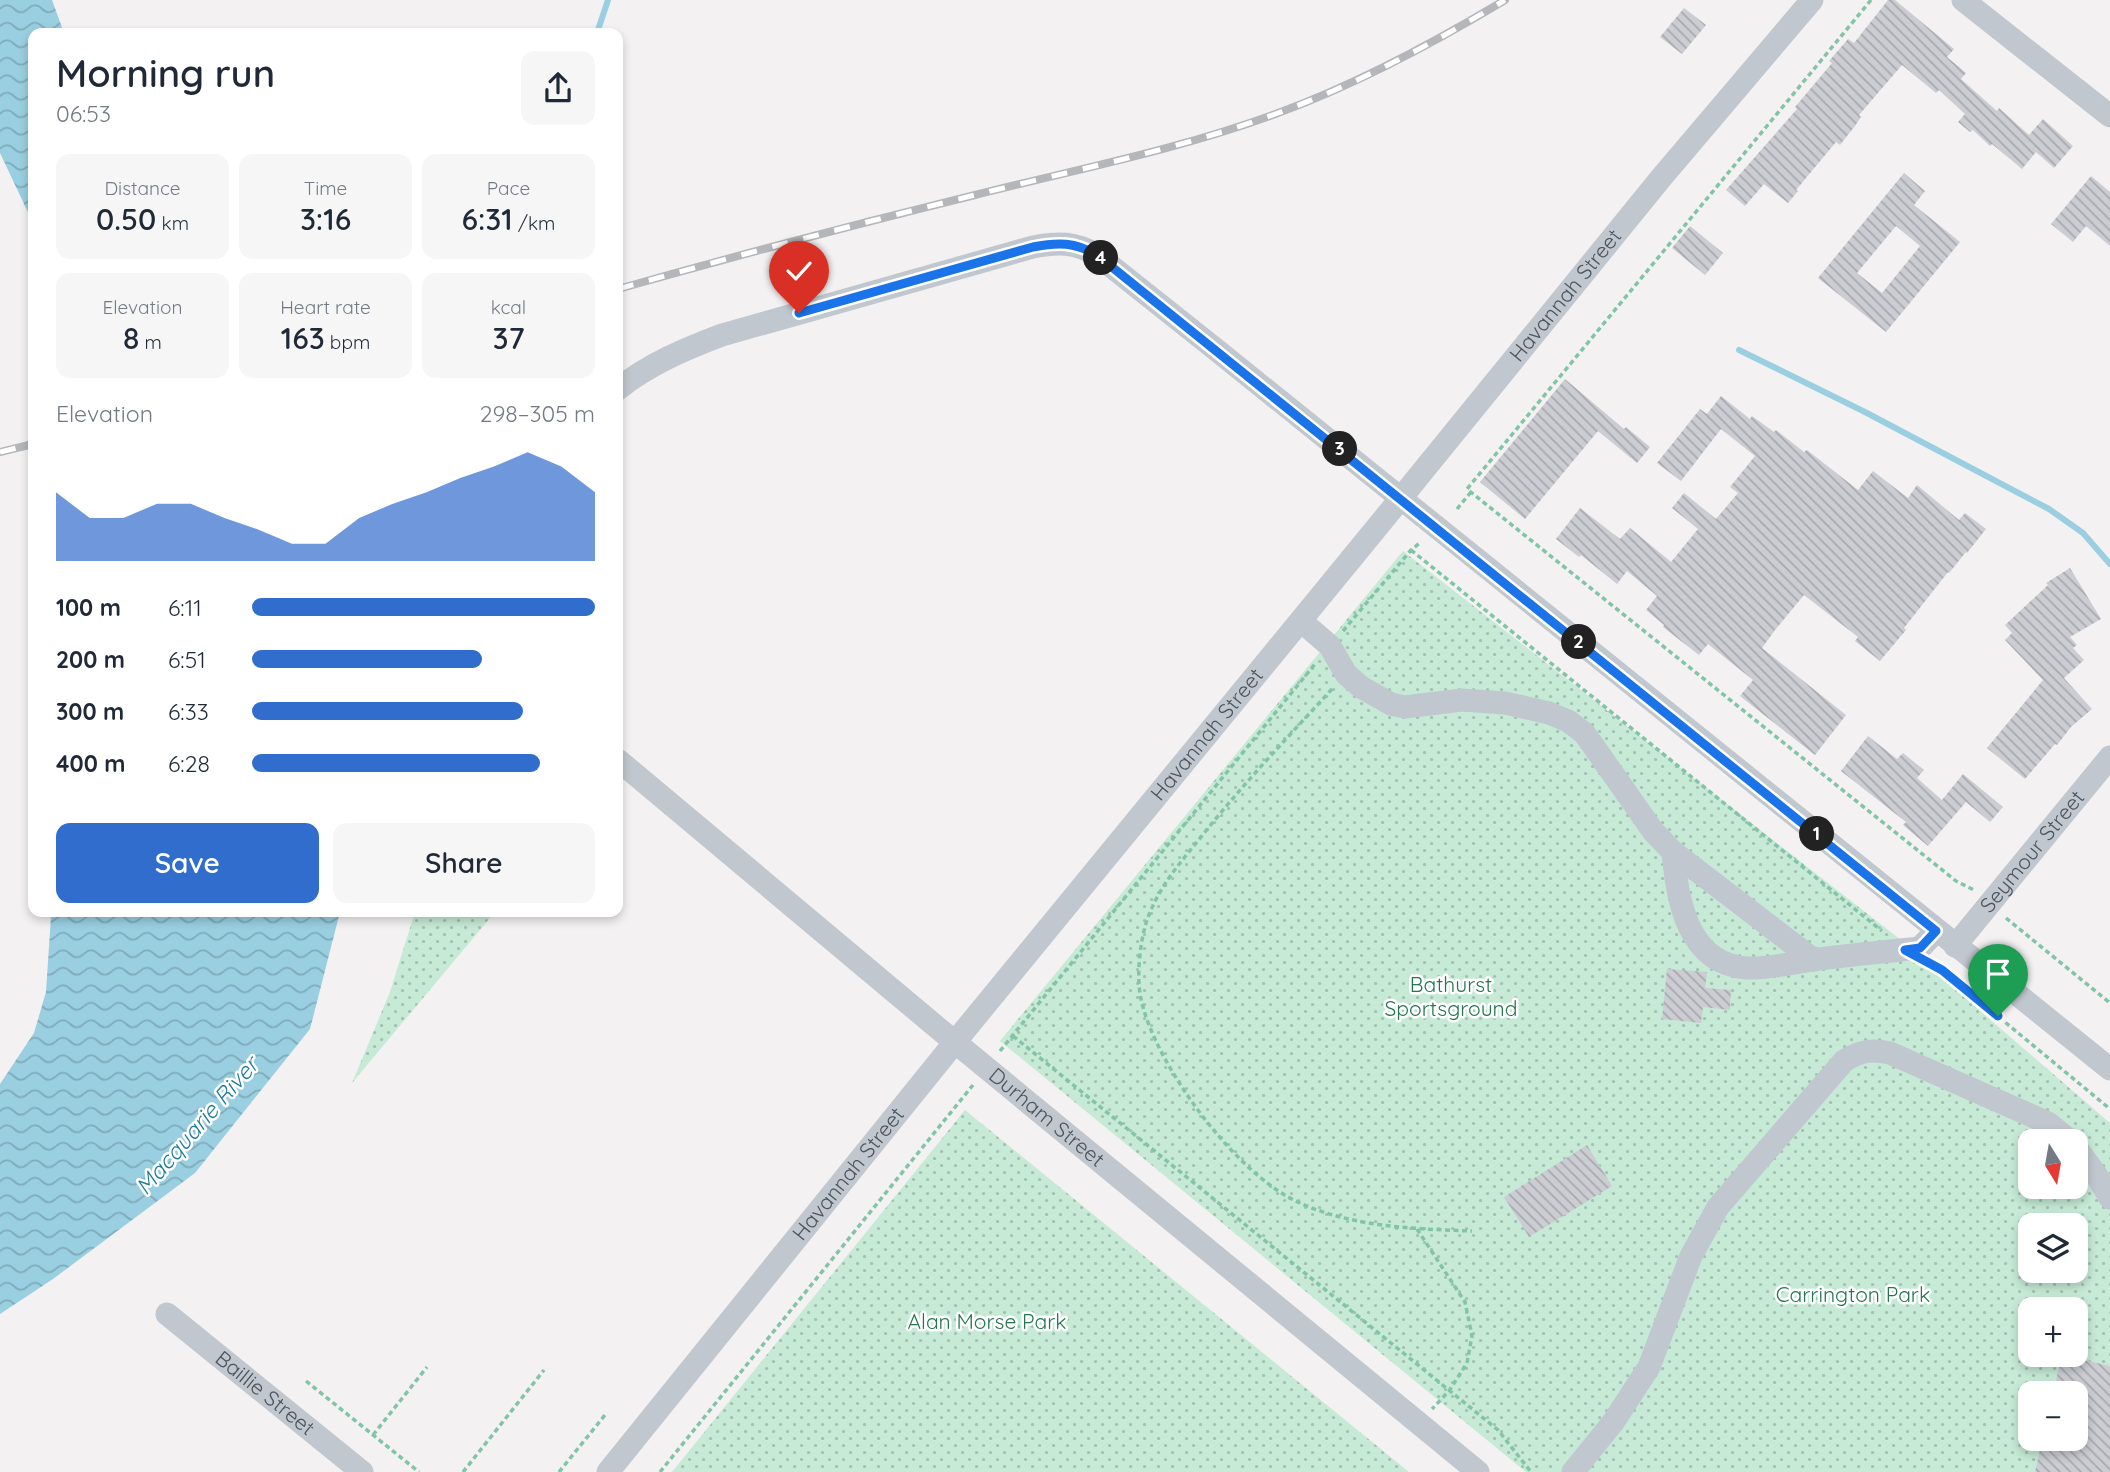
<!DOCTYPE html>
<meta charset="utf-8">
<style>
body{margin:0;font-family:Quicksand,sans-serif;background:#f6f6f7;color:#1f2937;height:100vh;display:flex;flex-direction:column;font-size:26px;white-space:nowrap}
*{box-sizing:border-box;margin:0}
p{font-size:23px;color:#747a83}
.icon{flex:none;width:38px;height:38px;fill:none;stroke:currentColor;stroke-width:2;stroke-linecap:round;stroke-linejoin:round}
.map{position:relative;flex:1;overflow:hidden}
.side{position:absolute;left:28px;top:28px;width:595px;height:889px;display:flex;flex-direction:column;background:#fff;border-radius:14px;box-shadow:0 4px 10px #0003}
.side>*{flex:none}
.needle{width:46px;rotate:169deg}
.buttons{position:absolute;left:2018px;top:1129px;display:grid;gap:14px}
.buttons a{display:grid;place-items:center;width:70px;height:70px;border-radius:14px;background:#fff;box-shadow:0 4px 10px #0003;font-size:35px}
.pin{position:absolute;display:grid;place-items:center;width:60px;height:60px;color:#fff;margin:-72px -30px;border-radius:50% 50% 50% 0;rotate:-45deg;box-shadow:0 0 7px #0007}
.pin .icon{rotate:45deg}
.km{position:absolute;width:35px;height:35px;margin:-18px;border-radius:50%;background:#222;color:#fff;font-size:19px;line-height:35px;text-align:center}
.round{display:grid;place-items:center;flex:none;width:74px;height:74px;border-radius:14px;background:#f6f6f7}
.summary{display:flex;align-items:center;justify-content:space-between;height:119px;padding:0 28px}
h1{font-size:38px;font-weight:600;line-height:52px}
.stats{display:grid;grid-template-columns:repeat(3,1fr);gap:10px;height:119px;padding:7px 28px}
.stats div{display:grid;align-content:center;border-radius:14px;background:#f6f6f7;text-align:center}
.stats b{font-size:30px;font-weight:600}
.stats small{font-size:19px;font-weight:400}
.stats p{font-size:19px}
.chart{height:196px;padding:14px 28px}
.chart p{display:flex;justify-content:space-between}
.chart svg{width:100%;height:126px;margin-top:7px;fill:#316dcd;opacity:.7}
.button{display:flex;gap:14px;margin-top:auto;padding:14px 28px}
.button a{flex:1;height:80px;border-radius:14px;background:#316dcd;color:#fff;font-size:28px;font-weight:600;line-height:80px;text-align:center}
.button a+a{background:#f6f6f7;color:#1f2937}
ul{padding:0 28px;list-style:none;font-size:23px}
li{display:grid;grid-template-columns:112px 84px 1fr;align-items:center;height:52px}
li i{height:18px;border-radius:9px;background:#316dcd}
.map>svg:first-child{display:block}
.park{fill:url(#park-dots);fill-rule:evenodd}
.water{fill:url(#water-waves)}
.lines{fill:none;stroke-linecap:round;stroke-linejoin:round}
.stream{stroke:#99cfe1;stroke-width:6}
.building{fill:url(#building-back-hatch);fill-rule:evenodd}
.path{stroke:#82c4a7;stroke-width:3.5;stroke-dasharray:5 3.5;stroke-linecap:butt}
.minor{stroke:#c1c7ce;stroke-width:23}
.rail-casing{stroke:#b4b6ba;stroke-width:8}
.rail{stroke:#fff;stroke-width:5;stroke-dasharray:16;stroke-linecap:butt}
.route-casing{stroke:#fff;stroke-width:14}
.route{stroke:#1a73e8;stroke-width:9}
.labels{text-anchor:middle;stroke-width:5;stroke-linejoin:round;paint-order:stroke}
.street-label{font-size:21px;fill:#4b535c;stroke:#fff}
.park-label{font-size:21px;fill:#247551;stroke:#fff}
.water-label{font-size:23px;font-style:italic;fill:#1f7b9b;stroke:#fff}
</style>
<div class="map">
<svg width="2110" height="1472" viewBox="0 0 2110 1472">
<defs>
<pattern id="park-dots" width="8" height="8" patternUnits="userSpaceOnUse" patternTransform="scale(1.75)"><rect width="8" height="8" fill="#c6ead6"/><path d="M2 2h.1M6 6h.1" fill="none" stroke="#a3c0b1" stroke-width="1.8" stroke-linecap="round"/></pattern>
<pattern id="water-waves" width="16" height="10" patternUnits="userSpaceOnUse" patternTransform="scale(1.75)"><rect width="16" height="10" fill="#99cfe1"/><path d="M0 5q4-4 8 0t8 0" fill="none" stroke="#7fabba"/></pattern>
<pattern id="building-back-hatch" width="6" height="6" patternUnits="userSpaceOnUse" patternTransform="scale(1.75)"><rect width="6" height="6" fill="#cccdd3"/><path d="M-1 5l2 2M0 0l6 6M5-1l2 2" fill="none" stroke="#a8a9ae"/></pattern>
</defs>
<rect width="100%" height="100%" fill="#f3f1f1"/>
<!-- park -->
<path class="park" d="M 1403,551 L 1924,958 L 1979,1010 L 2110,1123 L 2110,1472 L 1526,1472 L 1000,1041 ZM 2030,1141 L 2076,1141 L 2076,1186 L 2030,1186 ZM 2030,1225 L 2076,1225 L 2076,1270 L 2030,1270 ZM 2030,1309 L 2076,1309 L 2076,1354 L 2030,1354 ZM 2030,1393 L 2076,1393 L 2076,1438 L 2030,1438 Z
M 415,912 L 495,912 L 352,1083 L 390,992 Z
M 965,1110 L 1409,1472 L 672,1472 Z"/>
<!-- water -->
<path class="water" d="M 0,0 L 52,0 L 64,33 L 33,33 L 33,223 L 0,153 Z
M 55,912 L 340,912 L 310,1029 L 195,1173 L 53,1279 L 0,1314 L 0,1084 L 34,1033 L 46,992 L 51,916 Z"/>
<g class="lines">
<!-- stream -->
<path class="stream" d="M 597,33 L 608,0
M 1739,350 L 1865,412 L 2049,509 L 2083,533 L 2110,564"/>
</g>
<!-- building -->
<path class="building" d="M 1888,0 L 1895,0 L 1954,49 L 1947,57 L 1966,73 L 1961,79 L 1997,111 L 1999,108 L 2029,135 L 2043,119 L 2073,146 L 2054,168 L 2036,152 L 2022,169 L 1992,144 L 1990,146 L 1973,130 L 1970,132 L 1958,122 L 1965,114 L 1939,90 L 1936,93 L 1902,65 L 1859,115 L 1861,117 L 1855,126 L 1840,145 L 1836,142 L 1796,190 L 1798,191 L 1788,203 L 1764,184 L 1745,206 L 1726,190 L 1797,109 L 1795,107 L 1832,63 L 1829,61 L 1848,39 L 1854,43 Z
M 1684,8 L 1706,25 L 1682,54 L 1660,37 Z
M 1904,173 L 1925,191 L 1914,205 L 1960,242 L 1886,332 L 1818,278 ZM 1896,226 L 1920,246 L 1882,293 L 1857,273 Z
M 2091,176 L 2110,192 L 2110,246 L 2086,226 L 2073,242 L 2051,224 Z
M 1690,226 L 1723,253 L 1705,275 L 1672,248 Z
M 1565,379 L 1624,429 L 1626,427 L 1650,447 L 1637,463 L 1598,431 L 1525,519 L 1480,482 Z
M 1721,396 L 1750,419 L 1752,416 L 1774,432 L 1776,430 L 1804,452 L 1807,450 L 1858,490 L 1873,471 L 1908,498 L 1917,485 L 1959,520 L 1965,513 L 1986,529 L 1967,553 L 1966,552 L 1949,573 L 1948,572 L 1904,628 L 1906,630 L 1880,661 L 1855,641 L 1858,637 L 1804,595 L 1775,630 L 1762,648 L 1846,715 L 1815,755 L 1740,696 L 1753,680 L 1708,644 L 1699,655 L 1663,627 L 1664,625 L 1646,610 L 1657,596 L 1627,571 L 1617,584 L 1581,555 L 1579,557 L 1556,539 L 1580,508 L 1620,539 L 1630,528 L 1671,562 L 1698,529 L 1672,508 L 1684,493 L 1716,519 L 1738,493 L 1730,487 L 1755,456 L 1721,429 L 1681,481 L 1657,463 L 1700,409 L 1707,414 Z
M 2070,568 L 2101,619 L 2070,637 L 2077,645 L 2073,648 L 2084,660 L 2064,678 L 2092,709 L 2071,727 L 2057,745 L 2055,744 L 2025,779 L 1987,748 L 2043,680 L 2005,640 L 2012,633 L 2005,625 L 2048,585 L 2046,583 Z
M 1868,736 L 1897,759 L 1903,753 L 1924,770 L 1917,778 L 1942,800 L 1963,774 L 2003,807 L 1990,822 L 1966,802 L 1928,846 L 1903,825 L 1906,822 L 1841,771 Z
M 1667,969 L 1707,972 L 1705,988 L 1731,990 L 1730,1010 L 1703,1007 L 1701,1023 L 1662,1019 Z
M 1587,1145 L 1612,1186 L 1529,1237 L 1504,1197 Z
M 2062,1355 L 2110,1366 L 2110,1472 L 2035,1472 L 2043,1438 L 2076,1438 L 2076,1393 L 2053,1393 Z"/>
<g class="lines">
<!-- path -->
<path class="path" d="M 1871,0 L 1467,489 L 1956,881 L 1974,890
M 1457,509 L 1471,492
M 1411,550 L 1882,931
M 1343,631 L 1411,550 L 1421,542
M 1332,689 C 1289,736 1245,782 1205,832 C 1182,861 1160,884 1147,920 C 1140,941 1136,977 1141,999 C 1155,1065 1237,1176 1300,1203 C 1353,1227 1414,1229 1472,1231
M 2006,918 L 2110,1003
M 1932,965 L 1942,970 L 2110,1109
M 1013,1036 L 1498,1430 L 1531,1472
M 1000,1051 L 1315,664
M 1417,1229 L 1465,1302 L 1472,1336 L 1467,1363 L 1449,1391 L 1432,1409
M 306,1381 L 419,1472
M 373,1435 L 427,1367
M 463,1472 L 544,1370
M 559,1472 L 605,1415
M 660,1472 L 973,1085"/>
<!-- minor -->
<g class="minor">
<path d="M 1963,0 L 2110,116"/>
<path d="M 618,389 C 649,364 685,349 722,335 L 1033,247 C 1058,242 1075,242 1097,255 L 1219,352 L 2110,1069"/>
<path d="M 1301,621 L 1330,646 L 1346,674 L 1361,687 L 1391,704 L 1405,707 L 1462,700 L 1505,703 L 1549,713 L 1568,721 L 1584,733 L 1592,744 L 1653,831 L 1673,852 L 1814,960"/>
<path id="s1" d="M 618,760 L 939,1029 L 1478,1472"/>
<path d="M 1673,852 C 1677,899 1687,964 1747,968 C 1769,969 1791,963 1812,960 C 1847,955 1884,952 1920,948 L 1936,931"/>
<path id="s2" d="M 1955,946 L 2110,757"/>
<path d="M 2076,1147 L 2097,1176 L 2110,1198"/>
<path id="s3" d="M 167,1314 L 362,1472"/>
<path id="s4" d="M 608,1472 L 955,1042 L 1401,498 L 1661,178 L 1812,0"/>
<path d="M 1573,1472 L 1614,1421 L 1649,1367 L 1691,1256 L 1718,1207 L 1844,1061 C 1860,1051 1871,1049 1890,1053 L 2048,1123 L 2070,1141"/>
</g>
<defs>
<path id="rail" d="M 618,289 C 735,256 853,225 971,196 C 1073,170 1178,150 1278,113 C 1357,84 1432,44 1505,0
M 0,452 L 33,444"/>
</defs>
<!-- rail casing -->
<use href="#rail" class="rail-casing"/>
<!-- rail -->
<use href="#rail" class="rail"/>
</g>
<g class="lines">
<defs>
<path id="route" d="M 799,313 L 1033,247 C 1058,242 1075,242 1097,255 L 1936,931 L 1920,948 L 1905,950 L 1942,970 L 1998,1016"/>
</defs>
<!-- route casing -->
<use href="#route" class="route-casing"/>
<!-- route -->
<use href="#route" class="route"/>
</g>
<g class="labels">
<!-- street labels -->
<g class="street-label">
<text dy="7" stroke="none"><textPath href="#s4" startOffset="1517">Havannah Street</textPath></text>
<text dy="7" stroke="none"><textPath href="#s4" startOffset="950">Havannah Street</textPath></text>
<text dy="7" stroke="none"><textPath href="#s2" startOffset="122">Seymour Street</textPath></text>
<text dy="7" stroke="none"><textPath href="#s1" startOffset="558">Durham Street</textPath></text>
<text dy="7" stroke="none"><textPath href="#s4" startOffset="383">Havannah Street</textPath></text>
<text dy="7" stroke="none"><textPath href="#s3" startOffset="126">Baillie Street</textPath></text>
</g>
<!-- park labels -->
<g class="park-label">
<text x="1451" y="992">Bathurst<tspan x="1451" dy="24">Sportsground</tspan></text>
<text x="1853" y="1302">Carrington Park</text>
<text x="987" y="1329">Alan Morse Park</text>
</g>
<!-- water labels -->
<g class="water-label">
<text transform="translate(197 1126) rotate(-49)" y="8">Macquarie River</text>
</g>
</g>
</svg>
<div class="buttons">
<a><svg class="needle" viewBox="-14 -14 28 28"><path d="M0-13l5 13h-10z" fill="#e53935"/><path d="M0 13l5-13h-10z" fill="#747a83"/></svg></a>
<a><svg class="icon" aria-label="layers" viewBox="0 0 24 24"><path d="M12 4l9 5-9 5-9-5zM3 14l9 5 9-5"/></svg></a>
<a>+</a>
<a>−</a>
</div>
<div class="pin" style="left:1998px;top:1016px;background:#1e9e55"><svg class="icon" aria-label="arrive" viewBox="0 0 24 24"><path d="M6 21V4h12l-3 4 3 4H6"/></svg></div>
<div class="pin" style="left:799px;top:313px;background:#d93025"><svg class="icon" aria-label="check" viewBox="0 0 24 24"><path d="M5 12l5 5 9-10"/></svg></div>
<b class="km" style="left:1817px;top:834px">1</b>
<b class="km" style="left:1579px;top:642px">2</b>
<b class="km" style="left:1340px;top:449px">3</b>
<b class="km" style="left:1101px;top:258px">4</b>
<section class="side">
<div class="summary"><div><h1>Morning run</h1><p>06:53</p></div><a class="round"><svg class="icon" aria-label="share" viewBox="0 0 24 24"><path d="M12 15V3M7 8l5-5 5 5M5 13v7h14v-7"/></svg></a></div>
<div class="stats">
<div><p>Distance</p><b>0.50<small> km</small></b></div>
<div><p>Time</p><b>3:16</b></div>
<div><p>Pace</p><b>6:31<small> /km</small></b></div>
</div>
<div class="stats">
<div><p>Elevation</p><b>8<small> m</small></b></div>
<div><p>Heart rate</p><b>163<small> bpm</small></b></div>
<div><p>kcal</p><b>37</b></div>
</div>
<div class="chart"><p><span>Elevation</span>298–305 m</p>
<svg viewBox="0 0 160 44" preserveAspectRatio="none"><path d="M0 44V20L10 29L20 29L30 24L40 24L50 29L60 33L70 38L80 38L90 29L100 24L110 20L120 15L130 11L140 6L150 11L160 20V44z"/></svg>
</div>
<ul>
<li><b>100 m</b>6:11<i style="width:100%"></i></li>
<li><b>200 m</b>6:51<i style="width:67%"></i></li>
<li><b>300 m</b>6:33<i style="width:79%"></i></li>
<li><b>400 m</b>6:28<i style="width:84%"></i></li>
</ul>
<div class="button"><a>Save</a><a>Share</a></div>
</section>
</div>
